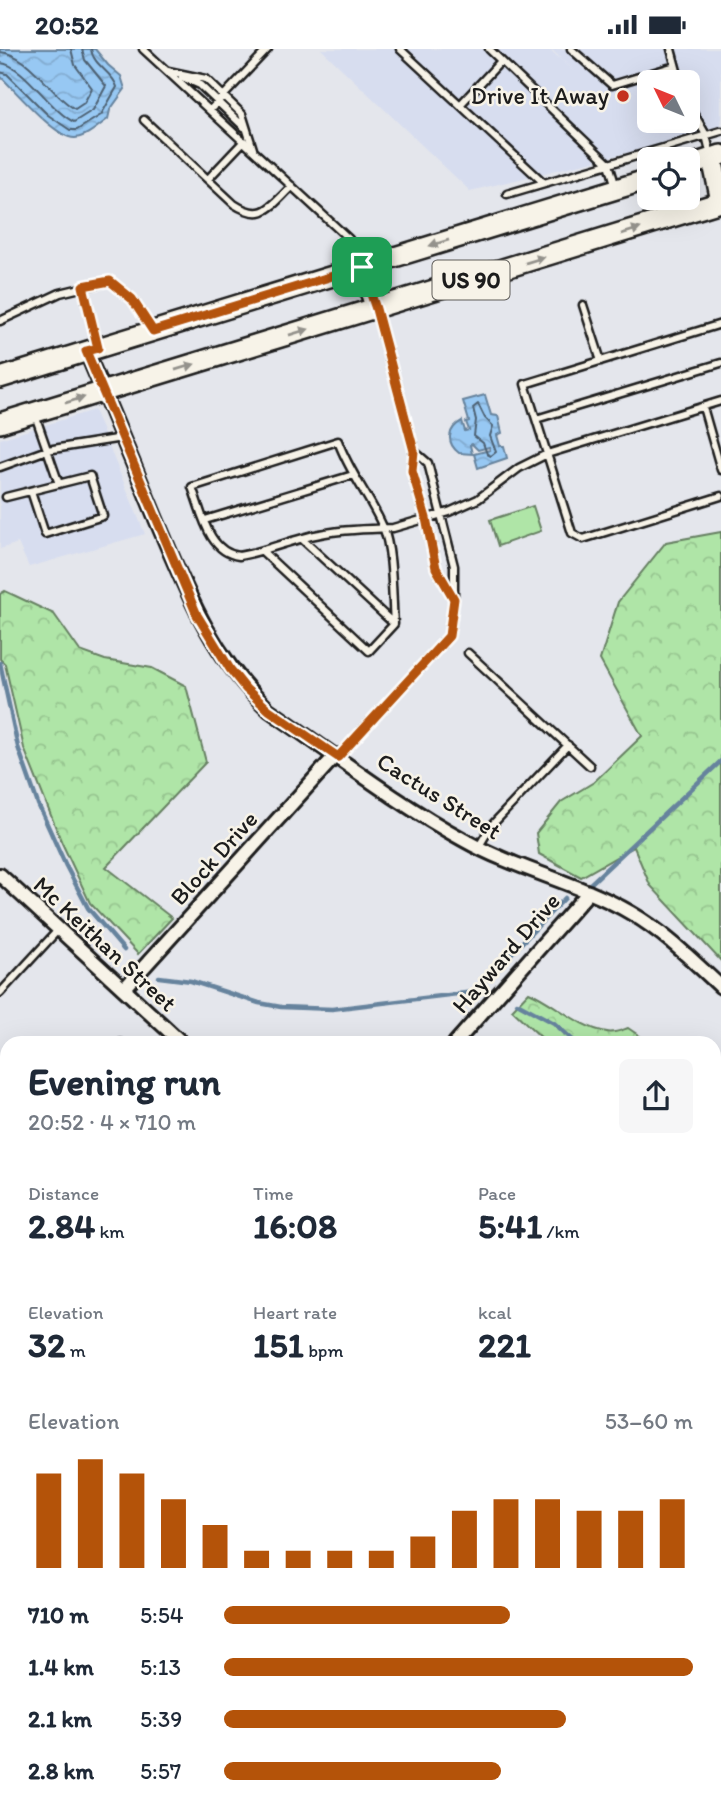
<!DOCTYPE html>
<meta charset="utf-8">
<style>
body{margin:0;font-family:Itim,sans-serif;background:#f6f6f7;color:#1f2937;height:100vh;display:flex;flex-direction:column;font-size:26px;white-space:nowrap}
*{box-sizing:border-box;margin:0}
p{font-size:23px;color:#747a83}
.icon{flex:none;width:38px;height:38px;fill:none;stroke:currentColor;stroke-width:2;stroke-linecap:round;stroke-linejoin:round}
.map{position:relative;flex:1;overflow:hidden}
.panel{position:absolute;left:0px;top:987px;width:721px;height:777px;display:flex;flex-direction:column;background:#fff;border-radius:21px 21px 0 0;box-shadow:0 7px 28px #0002}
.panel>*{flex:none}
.needle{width:46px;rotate:313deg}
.controls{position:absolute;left:637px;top:21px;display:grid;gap:14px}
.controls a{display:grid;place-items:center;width:63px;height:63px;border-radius:10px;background:#fff;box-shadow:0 7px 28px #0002;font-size:35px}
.pin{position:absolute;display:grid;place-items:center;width:60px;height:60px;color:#fff;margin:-30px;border-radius:14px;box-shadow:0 4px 10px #0006}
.round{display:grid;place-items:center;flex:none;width:74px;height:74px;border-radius:10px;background:#f6f6f7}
.headline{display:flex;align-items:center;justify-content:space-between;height:119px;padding:0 28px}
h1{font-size:38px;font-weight:700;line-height:52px}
.metrics{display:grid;grid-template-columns:repeat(3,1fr);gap:10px;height:119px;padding:7px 28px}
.metrics div{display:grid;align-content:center}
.metrics b{font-size:35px;font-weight:700}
.metrics small{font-size:19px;font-weight:400}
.metrics p{font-size:19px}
.chart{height:196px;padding:14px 28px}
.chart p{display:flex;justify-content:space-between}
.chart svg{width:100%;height:126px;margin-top:7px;stroke:#b45309;stroke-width:6}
ul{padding:0 28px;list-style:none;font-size:23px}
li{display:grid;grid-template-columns:112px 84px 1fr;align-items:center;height:52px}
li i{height:18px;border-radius:9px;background:#b45309}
.status{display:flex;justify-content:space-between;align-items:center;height:49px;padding:0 35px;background:#fff;direction:ltr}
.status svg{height:19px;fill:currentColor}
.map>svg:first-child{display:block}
.built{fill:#d7ddef;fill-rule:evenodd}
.forest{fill:url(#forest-crowns);stroke:#668062;stroke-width:2}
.park{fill:#afe5a7;stroke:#668062;stroke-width:2}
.water{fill:url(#water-waves);stroke:#66839d;stroke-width:2}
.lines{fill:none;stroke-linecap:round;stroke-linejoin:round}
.shore{stroke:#4d6172;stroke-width:2}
.stream{stroke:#66839d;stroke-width:4.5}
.lane-casing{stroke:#1c1c1c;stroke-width:11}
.street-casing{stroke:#1c1c1c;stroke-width:18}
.secondary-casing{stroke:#1c1c1c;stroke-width:21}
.primary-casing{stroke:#1c1c1c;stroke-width:24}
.path{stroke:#1c1c1c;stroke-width:2.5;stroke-dasharray:2 5;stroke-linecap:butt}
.lane{stroke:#f7f3e8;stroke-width:6}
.street{stroke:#f7f3e8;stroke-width:12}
.secondary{stroke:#f7f3e8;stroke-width:16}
.primary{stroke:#f7f3e8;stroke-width:19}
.oneway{fill:#94928c}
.route-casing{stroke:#fff;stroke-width:14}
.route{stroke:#b45309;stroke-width:9}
.poi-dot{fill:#c8321e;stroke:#f7f3e8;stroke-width:2.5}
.labels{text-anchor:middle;stroke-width:5;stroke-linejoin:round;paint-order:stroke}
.shield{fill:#f7f3e8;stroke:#5e5c59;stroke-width:2}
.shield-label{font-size:23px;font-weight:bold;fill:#1c1c1c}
.poi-label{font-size:24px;fill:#1c1c1c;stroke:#f7f3e8;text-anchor:end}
.street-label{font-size:24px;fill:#1c1c1c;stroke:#f7f3e8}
</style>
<div class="status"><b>20:52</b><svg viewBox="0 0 49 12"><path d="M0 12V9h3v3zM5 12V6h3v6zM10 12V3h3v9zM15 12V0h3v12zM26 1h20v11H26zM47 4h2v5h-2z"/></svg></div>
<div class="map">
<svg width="721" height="1764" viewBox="0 0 721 1764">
<defs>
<pattern id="forest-crowns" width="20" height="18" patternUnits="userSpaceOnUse" patternTransform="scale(1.75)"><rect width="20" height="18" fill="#afe5a7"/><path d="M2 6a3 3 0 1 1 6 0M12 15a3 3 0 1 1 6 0" fill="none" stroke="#96c48f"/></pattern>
<pattern id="water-waves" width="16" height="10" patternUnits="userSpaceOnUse" patternTransform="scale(1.75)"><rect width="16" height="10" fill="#97c8f3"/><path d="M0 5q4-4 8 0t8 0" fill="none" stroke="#82abd0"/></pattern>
</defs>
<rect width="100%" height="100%" fill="#e4e6ec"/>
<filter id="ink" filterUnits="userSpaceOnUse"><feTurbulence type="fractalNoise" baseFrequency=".0143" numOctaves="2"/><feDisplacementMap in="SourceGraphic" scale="14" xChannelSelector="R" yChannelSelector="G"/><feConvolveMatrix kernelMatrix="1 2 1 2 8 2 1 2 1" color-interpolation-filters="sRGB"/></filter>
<g filter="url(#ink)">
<!-- built -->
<path class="built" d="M 321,0 L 549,0 L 574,22 L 551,0 L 721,0 L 721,81 L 470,142 ZM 649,33 L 688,33 L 688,72 L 649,72 Z
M 94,361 L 145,485 L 29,518 L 18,494 L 0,500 L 0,390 Z
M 0,1090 L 7,1097 L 7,1290 L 0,1298 Z
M 0,1480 L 7,1487 L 7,1757 L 300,1757 L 308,1764 L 0,1764 Z"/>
<!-- forest -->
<path class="forest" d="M 721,483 L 721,912 L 650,836 L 634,798 L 581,828 L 539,805 L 536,784 L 561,753 L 594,733 L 642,687 L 600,611 L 618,553 L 666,493 Z
M 5,542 L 54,565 L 80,602 L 105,611 L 152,619 L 186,637 L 206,713 L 106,818 L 172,869 L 138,905 L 90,854 L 62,794 L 24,699 L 5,615 L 0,610 L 0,545 Z
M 529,943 C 555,954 577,978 607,983 C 613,985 622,981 628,979 L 650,994 L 547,994 L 512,961 Z
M 714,1049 L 721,1056 L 721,1484 L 714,1477 Z"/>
<!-- park -->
<path class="park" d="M 533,457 L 541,482 L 498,497 L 490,471 Z"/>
<!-- water -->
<path class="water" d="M 0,0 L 95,0 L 108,16 L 121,27 L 125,40 L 110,61 L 108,70 C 98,77 87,88 75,89 C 56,90 15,41 0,27 Z
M 485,346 L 491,366 L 498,367 L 502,384 L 497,386 L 500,397 L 504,397 L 507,409 L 478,419 L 474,405 L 490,401 L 489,398 L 478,401 L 472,395 L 470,396 L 472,405 L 459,404 C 446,394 447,380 462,372 L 465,382 L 469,381 L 466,373 L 469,372 L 463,352 Z"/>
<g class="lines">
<!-- shore -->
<path class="shore" d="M 0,3 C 30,5 50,46 75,60 L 84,54 L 92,39 L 75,16 L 71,0
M 0,14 C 24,15 50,62 74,73 L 93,61 L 106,37 L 85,11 L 82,0
M 0,23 L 7,25 L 48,66 L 70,81 L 77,81 L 101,66 L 117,38 C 113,23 93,17 91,0
M 478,355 L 485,369 L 493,377 L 490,387 L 496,403 L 491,407 L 487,405 L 483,394 L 474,387 L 476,371 L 473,359 Z"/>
<!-- stream -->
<path class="stream" d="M 0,614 L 18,698 L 38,755 L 66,817 L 88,859 L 124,901
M 588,837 L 721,712
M 159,928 L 191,932 L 259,954 L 281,958 L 332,960 L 474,943 L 565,849
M 517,954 L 554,974 L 576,994
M 714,1204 L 721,1222"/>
<defs>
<path id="lane" d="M 143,0 L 349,190 L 362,216
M 400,0 L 544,134
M 489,0 L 609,115 L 616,138
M 571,0 L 612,36 L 675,17
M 671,0 L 680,33
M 168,22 L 206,30 L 242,65 L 253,100
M 182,28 L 200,36 L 244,78
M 688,54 L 706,86 L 711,107
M 460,56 L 501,12
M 210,61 L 268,0
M 144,71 L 234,155 C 263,174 271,157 292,137
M 208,130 L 244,92
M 507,145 L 721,82
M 83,238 L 98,297
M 583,256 L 601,312
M 377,264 L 414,402 L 412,422 L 426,469 L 436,519 L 453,548
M 0,272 L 60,244 L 110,232 L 132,250 L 150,278
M 721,275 L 525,335 L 572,484 L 583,490 L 721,447
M 703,358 L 721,421
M 35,366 L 59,435
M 536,370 L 721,314
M 0,418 L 47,401 L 122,389
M 6,448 C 34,441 62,434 90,427 L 103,467 L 45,485 L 31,442
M 205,471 L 353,426
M 302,490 L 393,574
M 262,502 L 369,602 L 394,575 C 392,549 393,501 383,478 C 370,448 350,425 338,392 L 192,438 C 202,464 208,503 239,507 C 267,502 293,490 320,485 C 344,480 368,480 393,479 L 449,463 L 478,450 L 519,419 L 547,405 L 721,352
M 468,604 L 590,717
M 338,708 L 449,587 L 454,550 L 454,517 L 428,414 L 414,402
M 478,799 L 491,777 L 568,696
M 0,944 L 59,880
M 120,994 L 121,994
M 0,1193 L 7,1186
M 0,1268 L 7,1275
M 0,1287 L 7,1279
M 0,1332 L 7,1338
M 0,1368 L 7,1375
M 0,1501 L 7,1507
M 0,1554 L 7,1547
M 714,1587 L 721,1587
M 231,1757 L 239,1764
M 406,1764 L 413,1757
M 432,1764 L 438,1757"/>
<path id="street" d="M 86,302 C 110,358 133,414 156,470 C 186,541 211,607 269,661 C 332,704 398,755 464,791 C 517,821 578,833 631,864 C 664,883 693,912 721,938
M 0,826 L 182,994
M 124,940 L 336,706
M 455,994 L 589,843"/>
<path id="secondary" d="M 0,1418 L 7,1425
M 0,1455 L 7,1462
M 325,1757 L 333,1764
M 365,1757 L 373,1764"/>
<path id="primary" d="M 712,109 L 721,152
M 688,117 L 721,106
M 362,218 L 376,260
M 0,329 L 649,130
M 0,374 L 721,153"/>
</defs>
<!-- lane casing -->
<use href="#lane" class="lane-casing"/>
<!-- street casing -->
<use href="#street" class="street-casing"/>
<!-- secondary casing -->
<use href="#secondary" class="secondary-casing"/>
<!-- primary casing -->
<use href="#primary" class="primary-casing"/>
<!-- path -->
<path class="path" d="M 61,1757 L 69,1764
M 95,1757 L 103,1764
M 90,1764 L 96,1757"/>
<!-- lane -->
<use href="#lane" class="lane"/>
<!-- street -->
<use href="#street" class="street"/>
<!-- secondary -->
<use href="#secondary" class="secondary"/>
<!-- primary -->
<use href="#primary" class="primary"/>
</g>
<!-- one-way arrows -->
<defs><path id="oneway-solid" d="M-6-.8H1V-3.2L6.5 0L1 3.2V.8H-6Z" transform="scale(1.75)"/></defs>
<g class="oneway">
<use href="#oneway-solid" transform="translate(631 182) rotate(-17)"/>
<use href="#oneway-solid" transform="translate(439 194) rotate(163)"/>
<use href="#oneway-solid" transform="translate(535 211) rotate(-17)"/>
<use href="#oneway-solid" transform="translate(299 283) rotate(-17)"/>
<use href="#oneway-solid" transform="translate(185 318) rotate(-17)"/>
<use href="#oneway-solid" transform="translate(75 351) rotate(-17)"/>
</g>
</g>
<g class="lines" filter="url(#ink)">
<defs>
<path id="route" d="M 362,218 L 376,260 L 414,402 L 412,422 L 426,469 L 436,519 L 454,550 L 449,587 L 338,708 L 269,661 L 246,640 L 230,620 L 197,566 L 86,302 L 98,299 L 83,237 L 110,232 L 132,250 L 153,282 Z"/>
</defs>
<!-- route casing -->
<use href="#route" class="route-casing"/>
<!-- route -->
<use href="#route" class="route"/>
</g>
<!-- markers -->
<circle class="poi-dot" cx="623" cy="47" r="7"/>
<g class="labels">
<!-- shield labels -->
<rect class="shield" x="432.5" y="211.5" width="77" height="39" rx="5"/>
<g class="shield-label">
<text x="471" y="239">US 90</text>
</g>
<!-- poi labels -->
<g class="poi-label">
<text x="609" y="55">Drive It Away</text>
</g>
<!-- street labels -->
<g class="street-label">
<text transform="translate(439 747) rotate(32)" y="8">Cactus Street</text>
<text transform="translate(214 809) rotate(-48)" y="8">Block Drive</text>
<text transform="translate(105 895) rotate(43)" y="8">Mc Keithan Street</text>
<text transform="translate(506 904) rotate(-49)" y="8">Hayward Drive</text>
</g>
</g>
</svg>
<div class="controls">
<a><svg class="needle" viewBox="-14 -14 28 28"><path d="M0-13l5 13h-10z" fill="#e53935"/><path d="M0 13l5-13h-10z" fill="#747a83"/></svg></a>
<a><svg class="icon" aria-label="locate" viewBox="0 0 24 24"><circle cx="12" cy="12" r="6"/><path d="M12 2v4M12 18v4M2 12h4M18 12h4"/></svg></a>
</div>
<div class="pin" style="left:362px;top:218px;background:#1e9e55"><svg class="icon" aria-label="arrive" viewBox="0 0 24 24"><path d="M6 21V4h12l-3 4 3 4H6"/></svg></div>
<section class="panel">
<div class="headline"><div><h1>Evening run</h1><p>20:52 · 4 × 710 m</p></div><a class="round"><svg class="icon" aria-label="share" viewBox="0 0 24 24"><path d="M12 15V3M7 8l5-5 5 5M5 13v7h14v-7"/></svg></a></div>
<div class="metrics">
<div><p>Distance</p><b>2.84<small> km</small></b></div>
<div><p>Time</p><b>16:08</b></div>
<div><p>Pace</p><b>5:41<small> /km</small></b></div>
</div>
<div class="metrics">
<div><p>Elevation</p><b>32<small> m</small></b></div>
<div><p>Heart rate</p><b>151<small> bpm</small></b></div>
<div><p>kcal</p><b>221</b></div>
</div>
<div class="chart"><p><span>Elevation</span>53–60 m</p>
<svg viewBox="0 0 160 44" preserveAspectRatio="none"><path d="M5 44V11M15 44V6M25 44V11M35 44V20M45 44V29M55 44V38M65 44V38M75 44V38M85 44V38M95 44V33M105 44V24M115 44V20M125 44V20M135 44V24M145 44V24M155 44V20"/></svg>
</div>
<ul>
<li><b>710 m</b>5:54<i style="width:61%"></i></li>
<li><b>1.4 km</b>5:13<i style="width:100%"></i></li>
<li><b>2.1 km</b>5:39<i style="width:73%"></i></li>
<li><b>2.8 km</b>5:57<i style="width:59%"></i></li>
</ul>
</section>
</div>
